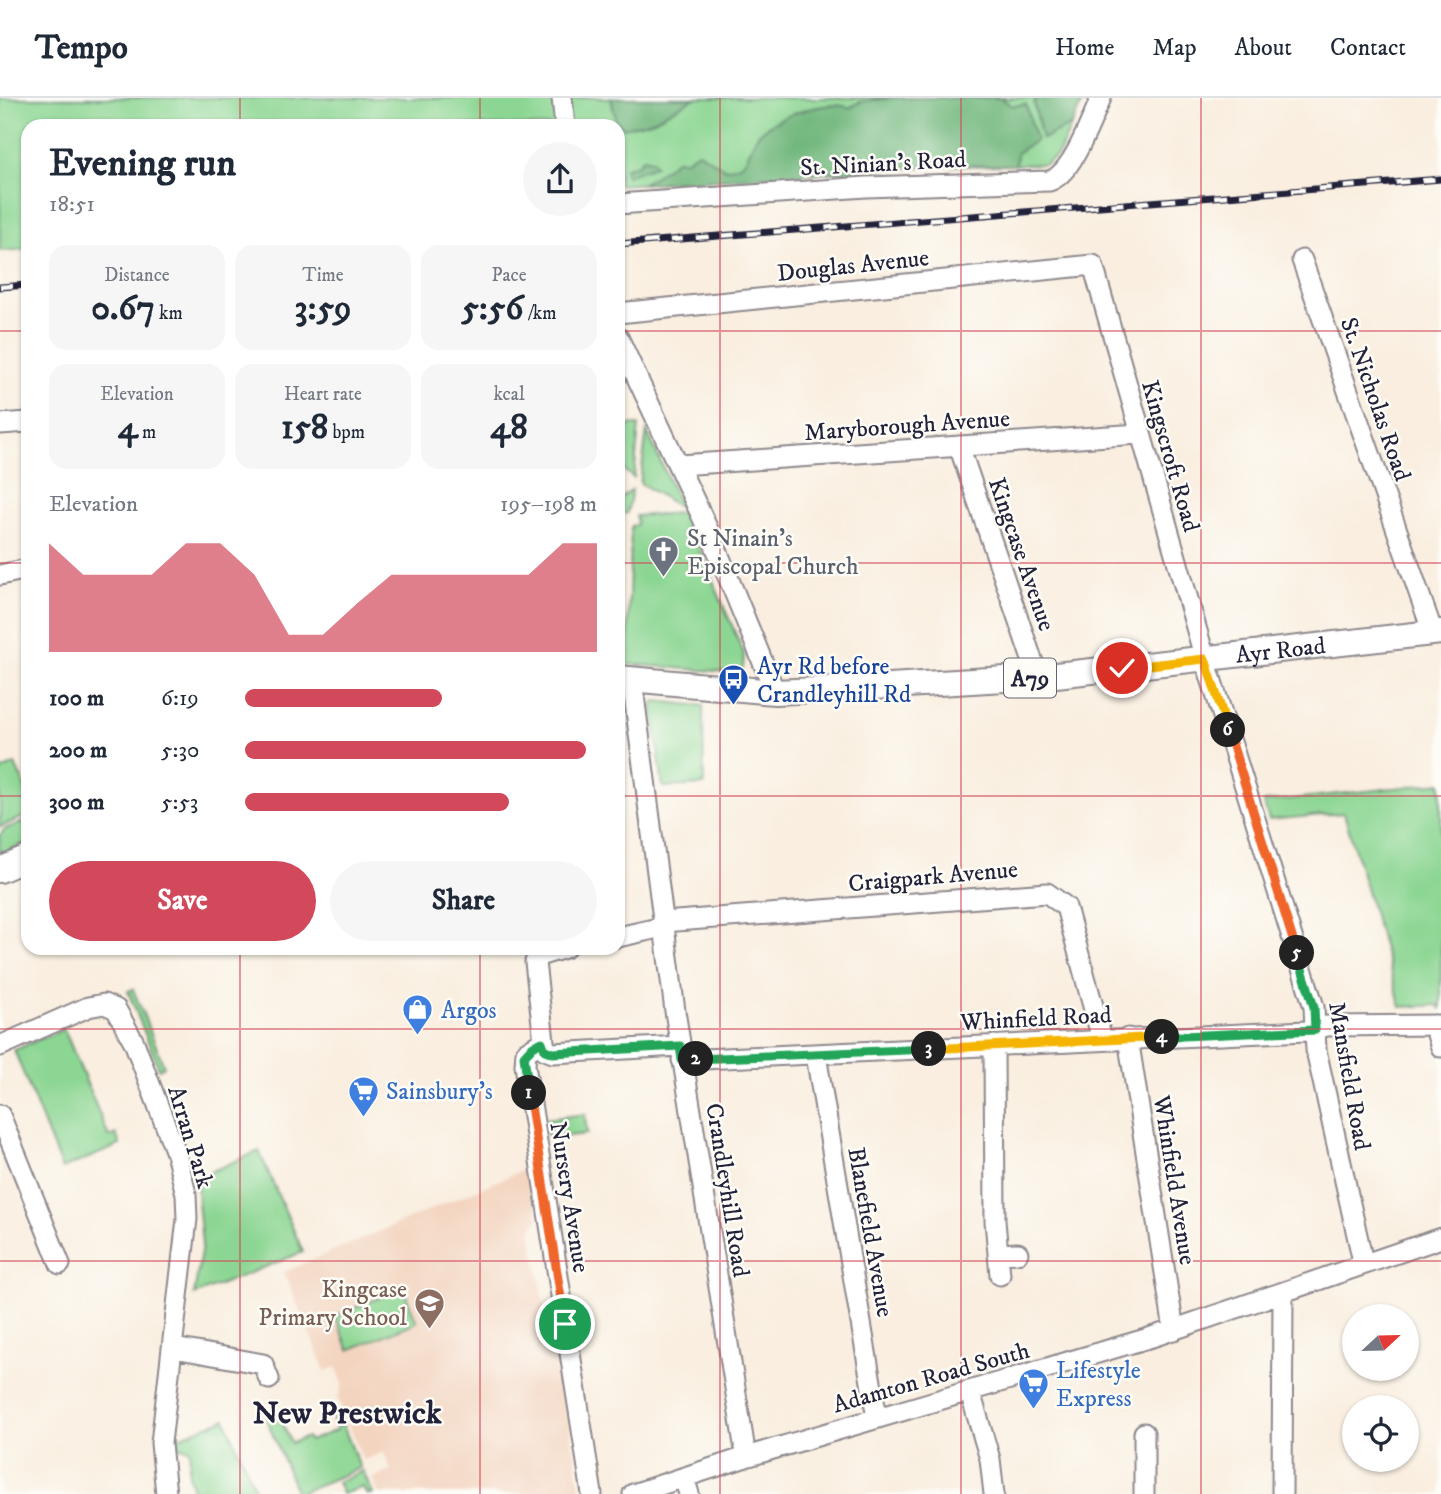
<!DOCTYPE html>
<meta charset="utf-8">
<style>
body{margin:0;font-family:"IM FELL DW Pica",serif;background:#f6f6f7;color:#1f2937;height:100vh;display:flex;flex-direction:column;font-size:26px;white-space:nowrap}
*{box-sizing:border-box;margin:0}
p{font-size:23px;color:#747a83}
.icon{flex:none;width:38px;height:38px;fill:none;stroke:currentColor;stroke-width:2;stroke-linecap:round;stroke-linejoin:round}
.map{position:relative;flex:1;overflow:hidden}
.side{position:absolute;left:21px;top:21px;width:604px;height:836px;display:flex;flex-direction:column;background:#fff;border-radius:21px;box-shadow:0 2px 5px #0004}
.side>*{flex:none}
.needle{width:46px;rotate:68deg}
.tools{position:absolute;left:1342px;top:1206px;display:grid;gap:14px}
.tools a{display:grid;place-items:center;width:77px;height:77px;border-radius:50%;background:#fff;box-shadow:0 2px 5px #0004;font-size:35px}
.pin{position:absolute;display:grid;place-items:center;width:60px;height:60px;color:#fff;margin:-30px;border:4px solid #fff;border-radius:50%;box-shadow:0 2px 7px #0007}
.km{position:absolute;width:35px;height:35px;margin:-18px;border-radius:50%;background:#222;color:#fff;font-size:19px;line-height:35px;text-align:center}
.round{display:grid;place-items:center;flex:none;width:74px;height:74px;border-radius:37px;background:#f6f6f7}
.head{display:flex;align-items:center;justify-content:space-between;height:119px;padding:0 28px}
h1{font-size:38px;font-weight:700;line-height:52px}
.metrics{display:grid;grid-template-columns:repeat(3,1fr);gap:10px;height:119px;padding:7px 28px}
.metrics div{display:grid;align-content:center;border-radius:18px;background:#f6f6f7;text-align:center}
.metrics b{font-size:35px;font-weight:700}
.metrics small{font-size:19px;font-weight:400}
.metrics p{font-size:19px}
.chart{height:196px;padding:14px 28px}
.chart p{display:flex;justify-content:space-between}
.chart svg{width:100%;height:126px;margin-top:7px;fill:#d1495b;opacity:.7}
.button{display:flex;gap:14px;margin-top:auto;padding:14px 28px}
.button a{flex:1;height:80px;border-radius:42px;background:#d1495b;color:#fff;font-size:28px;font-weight:700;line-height:80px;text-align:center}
.button a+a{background:#f6f6f7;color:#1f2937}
ul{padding:0 28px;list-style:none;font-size:23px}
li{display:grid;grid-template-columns:112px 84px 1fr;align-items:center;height:52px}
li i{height:18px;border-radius:9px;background:#d1495b}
header{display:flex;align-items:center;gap:42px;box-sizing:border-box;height:98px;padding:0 35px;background:#fff;border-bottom:2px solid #e0e1e3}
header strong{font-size:33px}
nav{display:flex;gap:38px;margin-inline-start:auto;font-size:24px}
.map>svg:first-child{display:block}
.built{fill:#f3d4bf}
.green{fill:#8cd693;stroke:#577c67;stroke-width:2}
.forest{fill:#71b77d;stroke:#4a6c5c;stroke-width:2}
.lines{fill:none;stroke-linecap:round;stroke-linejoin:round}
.minor-casing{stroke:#8e888d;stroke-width:23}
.major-casing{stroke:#8e888d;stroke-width:28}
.minor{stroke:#fff;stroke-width:19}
.major{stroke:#fff;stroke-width:24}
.rail-casing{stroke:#22223b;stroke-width:7}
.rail{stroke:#fdfcf7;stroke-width:4.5;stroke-dasharray:13;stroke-linecap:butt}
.split-1-casing{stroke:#fff;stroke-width:14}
.split-2-casing{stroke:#fff;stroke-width:14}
.split-3-casing{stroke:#fff;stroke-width:14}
.split-4-casing{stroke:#fff;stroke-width:14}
.split-5-casing{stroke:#fff;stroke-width:14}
.split-6-casing{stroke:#fff;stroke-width:14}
.split-7-casing{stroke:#fff;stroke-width:14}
.split-1{stroke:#f0652b;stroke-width:9}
.split-2{stroke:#22a559;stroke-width:9}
.split-3{stroke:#22a559;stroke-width:9}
.split-4{stroke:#f5b400;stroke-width:9}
.split-5{stroke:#22a559;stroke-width:9}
.split-6{stroke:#f0652b;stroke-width:9}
.split-7{stroke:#f5b400;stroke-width:9}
.grid{fill:none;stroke:#d1495b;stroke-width:2;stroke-opacity:0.55}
.labels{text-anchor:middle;stroke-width:5;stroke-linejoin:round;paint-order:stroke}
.shield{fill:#fdfcf7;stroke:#646373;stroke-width:2}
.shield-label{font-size:23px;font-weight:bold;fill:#22223b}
.street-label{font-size:24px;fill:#22223b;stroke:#fdfcf7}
.worship-label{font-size:24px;fill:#5b616d;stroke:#fdfcf7;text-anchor:start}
.transit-label{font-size:24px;fill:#164399;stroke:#fdfcf7;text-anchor:start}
.shop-label{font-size:24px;fill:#366cbe;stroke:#fdfcf7;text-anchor:start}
.education-label{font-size:24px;fill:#785e54;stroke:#fdfcf7;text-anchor:end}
.district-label{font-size:32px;font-weight:bold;fill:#22223b;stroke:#fdfcf7}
</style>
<header>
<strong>Tempo</strong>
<nav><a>Home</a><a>Map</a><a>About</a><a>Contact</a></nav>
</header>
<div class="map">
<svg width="1441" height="1396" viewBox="0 0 1441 1396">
<rect width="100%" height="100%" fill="#fdfcf7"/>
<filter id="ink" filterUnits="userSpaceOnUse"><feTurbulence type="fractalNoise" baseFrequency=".0143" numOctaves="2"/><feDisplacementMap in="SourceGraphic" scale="14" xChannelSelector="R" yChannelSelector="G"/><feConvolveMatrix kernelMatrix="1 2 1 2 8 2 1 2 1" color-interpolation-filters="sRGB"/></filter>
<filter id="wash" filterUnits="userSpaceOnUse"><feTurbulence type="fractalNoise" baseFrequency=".00686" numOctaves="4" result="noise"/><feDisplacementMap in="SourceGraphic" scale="28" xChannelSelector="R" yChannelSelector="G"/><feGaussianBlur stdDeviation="1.57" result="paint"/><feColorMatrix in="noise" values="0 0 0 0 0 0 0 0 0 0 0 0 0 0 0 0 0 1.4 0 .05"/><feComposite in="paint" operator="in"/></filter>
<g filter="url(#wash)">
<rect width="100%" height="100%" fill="#f9eedf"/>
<!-- built -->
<path class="built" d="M 530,1069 L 538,1120 L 531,1133 L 547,1223 L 557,1241 L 580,1391 L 577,1396 L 379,1396 L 372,1380 L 391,1372 L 384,1354 L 363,1362 L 338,1300 L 343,1286 L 336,1269 L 325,1273 L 284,1174 Z"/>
<!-- green -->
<path class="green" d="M 0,0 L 1084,0 L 1058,57 L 1045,66 L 941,68 L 618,87 L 618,28 L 28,28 L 28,151 L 0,153 Z
M 639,327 L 634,380 L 618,367 L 618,328 Z
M 647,333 L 681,410 L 640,385 Z
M 632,392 L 627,415 L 618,416 L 618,402 Z
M 681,415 L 685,417 L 744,556 L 743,570 L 737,575 L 627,566 L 631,428 L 637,427 L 636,418 Z
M 655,603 L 703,608 L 704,687 L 663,689 L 652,607 Z
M 15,666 L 28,695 L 28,717 L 0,729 L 0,673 Z
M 1441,685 L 1441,912 L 1439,907 L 1401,909 L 1344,715 L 1269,722 L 1263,704 Z
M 28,722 L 28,744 L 0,756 L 0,737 L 5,731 Z
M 133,891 L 164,968 L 159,971 L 128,893 Z
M 64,931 L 109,1039 L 116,1036 L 120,1047 L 62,1071 L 14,952 Z
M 585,1016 L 587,1036 L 548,1040 L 546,1021 Z
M 259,1053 L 303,1154 L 194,1197 L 202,1147 L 196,1080 Z
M 403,1190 L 417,1224 L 349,1252 L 335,1218 Z
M 278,1315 L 291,1345 L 307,1339 L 309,1343 L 337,1332 L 332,1318 L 338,1315 L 360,1370 L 297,1396 L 266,1320 Z
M 225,1321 L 257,1396 L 194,1396 L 189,1378 L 190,1351 L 175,1348 L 176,1340 Z
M 363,1373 L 373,1396 L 366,1396 L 363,1389 L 342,1396 L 337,1384 Z"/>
<!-- forest -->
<path class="forest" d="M 611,0 L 695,0 L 652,23 L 624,30 L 616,22 Z
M 891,0 L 1001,0 L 1012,8 L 1026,6 L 1036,42 L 1017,55 L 1016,67 L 941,68 L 641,86 L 657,77 L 676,62 L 686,62 L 698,54 L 726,71 C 753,66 745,55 757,38 C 771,19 830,0 849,10 L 860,4 Z
M 1037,0 L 1084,0 L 1072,27 L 1042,41 L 1034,5 Z
M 643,60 L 652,62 L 655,68 L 626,78 L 625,70 L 637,67 Z"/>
</g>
<g filter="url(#ink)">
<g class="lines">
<defs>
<path id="minor" d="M 562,0 L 565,28
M 618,106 L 866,89 L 1049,83 C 1072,77 1091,22 1101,0
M 1302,162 L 1433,535
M 618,215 L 1093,167 L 1205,561 L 1314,909 L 1316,952 L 1363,1164
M 618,239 L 712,440 L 775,594
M 0,326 L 28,324
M 959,348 L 1038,579
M 679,367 L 1139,336
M 0,477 L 28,471
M 632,582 L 675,913 L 746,1359
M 663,824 L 1047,795 L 1066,809 L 1102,941
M 618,839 L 663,829
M 565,850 L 539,858 L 535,864 L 545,952 L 553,955 L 680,948
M 1434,927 L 1441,949
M 1128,940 L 1174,1232
M 542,944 L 526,954 L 525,967 L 592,1396
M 994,947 L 995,1123 L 1000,1177
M 0,948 L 88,909 L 104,906 L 116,911 L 134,944 L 176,1055 L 186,1096 L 187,1121 L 161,1345 L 166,1396
M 816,957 L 877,1320
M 682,962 L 1307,933 L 1327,928 L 1441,927
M 0,1017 L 60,1166
M 999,1156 L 1018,1155
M 174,1250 L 263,1266 L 269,1281
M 970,1294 L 990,1361 L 994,1396
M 684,1379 L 689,1396
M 633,1396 L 746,1359 L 1152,1239 L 1441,1140
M 1144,1396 L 1144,1335
M 1282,1396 L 1283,1196"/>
<g id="major">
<path id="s1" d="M 618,580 L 775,594 L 856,590 L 1038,579 L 1441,534"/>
<path d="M 0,772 L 28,760"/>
</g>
</defs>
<!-- minor casing -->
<use href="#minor" class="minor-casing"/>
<!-- major casing -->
<use href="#major" class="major-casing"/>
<!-- minor -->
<use href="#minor" class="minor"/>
<!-- major -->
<use href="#major" class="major"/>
<defs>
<path id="rail" d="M 618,146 L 1441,81
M 0,189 L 28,187"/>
</defs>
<!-- rail casing -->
<use href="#rail" class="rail-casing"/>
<!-- rail -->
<use href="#rail" class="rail"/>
</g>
</g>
<g class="lines" filter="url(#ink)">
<defs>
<path id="split-1" d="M 529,995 L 565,1226"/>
<path id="split-2" d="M 529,995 L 524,958 L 533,948 L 542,944 L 545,952 L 553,955 L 680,948 L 682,962 L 696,961"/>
<path id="split-3" d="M 696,961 L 929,951"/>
<path id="split-4" d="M 929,951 L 1162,939"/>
<path id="split-5" d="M 1162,939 L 1315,932 L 1314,909 L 1297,855"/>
<path id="split-6" d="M 1228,632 L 1297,855"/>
<path id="split-7" d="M 1122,570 L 1205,561 L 1228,632"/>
</defs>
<!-- split-1 casing -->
<use href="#split-1" class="split-1-casing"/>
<!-- split-2 casing -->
<use href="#split-2" class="split-2-casing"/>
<!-- split-3 casing -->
<use href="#split-3" class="split-3-casing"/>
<!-- split-4 casing -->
<use href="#split-4" class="split-4-casing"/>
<!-- split-5 casing -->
<use href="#split-5" class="split-5-casing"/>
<!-- split-6 casing -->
<use href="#split-6" class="split-6-casing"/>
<!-- split-7 casing -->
<use href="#split-7" class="split-7-casing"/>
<!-- split-1 -->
<use href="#split-1" class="split-1"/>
<!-- split-2 -->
<use href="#split-2" class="split-2"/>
<!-- split-3 -->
<use href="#split-3" class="split-3"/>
<!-- split-4 -->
<use href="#split-4" class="split-4"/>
<!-- split-5 -->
<use href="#split-5" class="split-5"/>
<!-- split-6 -->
<use href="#split-6" class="split-6"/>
<!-- split-7 -->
<use href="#split-7" class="split-7"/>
</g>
<!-- grid -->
<path class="grid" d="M 240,0 L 240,28M 480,0 L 480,28M 720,0 L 720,1396M 961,0 L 961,1396M 1201,0 L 1201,1396M 0,233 L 28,233M 618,233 L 1441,233M 0,465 L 28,465M 618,465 L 1441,465M 0,698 L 28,698M 618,698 L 1441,698M 240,850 L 240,1396M 480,850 L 480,1396M 0,931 L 1441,931M 0,1163 L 1441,1163"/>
<!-- icons -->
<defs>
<symbol id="church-pin" viewBox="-11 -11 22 30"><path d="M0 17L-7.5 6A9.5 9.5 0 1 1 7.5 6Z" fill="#6b7280" stroke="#fdfcf7"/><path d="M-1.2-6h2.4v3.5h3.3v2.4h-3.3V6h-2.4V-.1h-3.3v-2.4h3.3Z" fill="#fff"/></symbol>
<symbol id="bus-pin" viewBox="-11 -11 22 30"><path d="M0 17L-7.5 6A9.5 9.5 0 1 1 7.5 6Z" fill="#1a4fb4" stroke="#fdfcf7"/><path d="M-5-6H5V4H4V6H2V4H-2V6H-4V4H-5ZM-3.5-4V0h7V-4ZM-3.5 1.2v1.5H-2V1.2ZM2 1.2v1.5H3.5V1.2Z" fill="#fff"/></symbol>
<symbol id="shop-pin" viewBox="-11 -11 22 30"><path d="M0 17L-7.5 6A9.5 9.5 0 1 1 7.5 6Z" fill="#3f7fe0" stroke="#fdfcf7"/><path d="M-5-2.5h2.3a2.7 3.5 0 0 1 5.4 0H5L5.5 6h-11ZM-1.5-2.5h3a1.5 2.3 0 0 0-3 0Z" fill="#fff"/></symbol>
<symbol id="supermarket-pin" viewBox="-11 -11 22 30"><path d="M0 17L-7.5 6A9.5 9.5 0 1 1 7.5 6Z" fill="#3f7fe0" stroke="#fdfcf7"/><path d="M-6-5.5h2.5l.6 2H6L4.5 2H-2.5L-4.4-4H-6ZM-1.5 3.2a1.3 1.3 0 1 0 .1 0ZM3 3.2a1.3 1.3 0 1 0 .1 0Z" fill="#fff"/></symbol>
<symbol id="school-pin" viewBox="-11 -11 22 30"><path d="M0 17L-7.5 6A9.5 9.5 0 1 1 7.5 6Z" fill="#8d6e63" stroke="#fdfcf7"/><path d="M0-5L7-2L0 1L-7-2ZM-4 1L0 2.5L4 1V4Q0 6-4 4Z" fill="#fff"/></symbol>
</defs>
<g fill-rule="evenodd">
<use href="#church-pin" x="646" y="436" width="35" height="47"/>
<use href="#bus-pin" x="716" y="564" width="35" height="47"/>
<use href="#shop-pin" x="400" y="894" width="35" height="47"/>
<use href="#supermarket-pin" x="346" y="976" width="35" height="47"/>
<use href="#school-pin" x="412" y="1188" width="35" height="47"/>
<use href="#supermarket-pin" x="1016" y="1268" width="35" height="47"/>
</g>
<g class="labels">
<!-- shield labels -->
<rect class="shield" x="1004" y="560.5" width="52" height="39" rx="5"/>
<g class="shield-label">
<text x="1030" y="588">A79</text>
</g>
<!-- street labels -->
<g class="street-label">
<text transform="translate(883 65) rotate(-3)" y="8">St. Ninian's Road</text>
<text transform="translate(853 167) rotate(-6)" y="8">Douglas Avenue</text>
<text transform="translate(1376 301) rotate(71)" y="8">St. Nicholas Road</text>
<text transform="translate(907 327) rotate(-4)" y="8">Maryborough Avenue</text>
<text transform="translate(1171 358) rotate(74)" y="8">Kingscroft Road</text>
<text transform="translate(1022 456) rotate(71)" y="8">Kingcase Avenue</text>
<text dy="8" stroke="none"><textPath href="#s1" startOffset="665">Ayr Road</textPath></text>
<text transform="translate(933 778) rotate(-5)" y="8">Craigpark Avenue</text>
<text transform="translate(1036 920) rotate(-3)" y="8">Whinfield Road</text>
<text transform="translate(1350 978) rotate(80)" y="8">Mansfield Road</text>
<text transform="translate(191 1039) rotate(73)" y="8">Arran Park</text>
<text transform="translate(1175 1082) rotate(81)" y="8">Whinfield Avenue</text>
<text transform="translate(728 1092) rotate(81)" y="8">Crandleyhill Road</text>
<text transform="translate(570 1099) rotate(81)" y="8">Nursery Avenue</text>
<text transform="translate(871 1134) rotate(80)" y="8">Blanefield Avenue</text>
<text transform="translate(931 1279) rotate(-16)" y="8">Adamton Road South</text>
</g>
<!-- worship labels -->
<g class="worship-label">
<text x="687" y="448">St Ninain's<tspan x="687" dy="28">Episcopal Church</tspan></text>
</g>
<!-- transit labels -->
<g class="transit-label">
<text x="757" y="576">Ayr Rd before<tspan x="757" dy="28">Crandleyhill Rd</tspan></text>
</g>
<!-- shop labels -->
<g class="shop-label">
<text x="441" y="920">Argos</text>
<text x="386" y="1001">Sainsbury's</text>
<text x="1056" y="1280">Lifestyle<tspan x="1056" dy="28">Express</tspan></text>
</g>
<!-- education labels -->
<g class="education-label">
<text x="407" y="1199">Kingcase<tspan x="407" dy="28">Primary School</tspan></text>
</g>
<!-- district labels -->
<g class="district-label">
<text x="347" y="1325">New Prestwick</text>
</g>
</g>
</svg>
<div class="tools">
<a><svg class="needle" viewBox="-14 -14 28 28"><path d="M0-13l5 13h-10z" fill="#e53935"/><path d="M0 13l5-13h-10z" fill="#747a83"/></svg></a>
<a><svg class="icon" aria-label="locate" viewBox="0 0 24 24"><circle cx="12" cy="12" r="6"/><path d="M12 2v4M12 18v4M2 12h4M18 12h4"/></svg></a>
</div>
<div class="pin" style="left:565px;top:1226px;background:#1e9e55"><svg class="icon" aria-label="arrive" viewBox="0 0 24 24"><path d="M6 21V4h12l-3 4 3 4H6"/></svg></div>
<div class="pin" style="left:1122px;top:570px;background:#d93025"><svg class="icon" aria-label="check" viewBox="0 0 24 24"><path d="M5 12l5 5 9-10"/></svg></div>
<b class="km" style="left:529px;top:995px">1</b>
<b class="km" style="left:696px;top:961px">2</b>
<b class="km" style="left:929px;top:951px">3</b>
<b class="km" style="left:1162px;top:939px">4</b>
<b class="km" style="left:1297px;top:855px">5</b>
<b class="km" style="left:1228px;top:632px">6</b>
<section class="side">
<div class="head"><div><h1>Evening run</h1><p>18:51</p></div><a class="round"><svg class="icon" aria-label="share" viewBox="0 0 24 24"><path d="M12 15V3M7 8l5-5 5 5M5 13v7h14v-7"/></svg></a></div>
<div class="metrics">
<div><p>Distance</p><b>0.67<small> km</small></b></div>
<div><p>Time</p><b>3:59</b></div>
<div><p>Pace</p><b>5:56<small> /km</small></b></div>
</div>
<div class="metrics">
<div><p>Elevation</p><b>4<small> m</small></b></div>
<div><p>Heart rate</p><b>158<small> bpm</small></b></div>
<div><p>kcal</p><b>48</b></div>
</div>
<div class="chart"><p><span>Elevation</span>195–198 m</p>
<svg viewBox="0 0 160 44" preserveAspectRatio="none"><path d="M0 44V6L10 17L20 17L30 17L40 6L50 6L60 17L70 38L80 38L90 27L100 17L110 17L120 17L130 17L140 17L150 6L160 6V44z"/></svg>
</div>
<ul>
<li><b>100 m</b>6:19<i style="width:56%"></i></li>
<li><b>200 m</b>5:30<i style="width:97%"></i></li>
<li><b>300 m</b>5:53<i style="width:75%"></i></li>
</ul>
<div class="button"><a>Save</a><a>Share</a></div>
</section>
</div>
